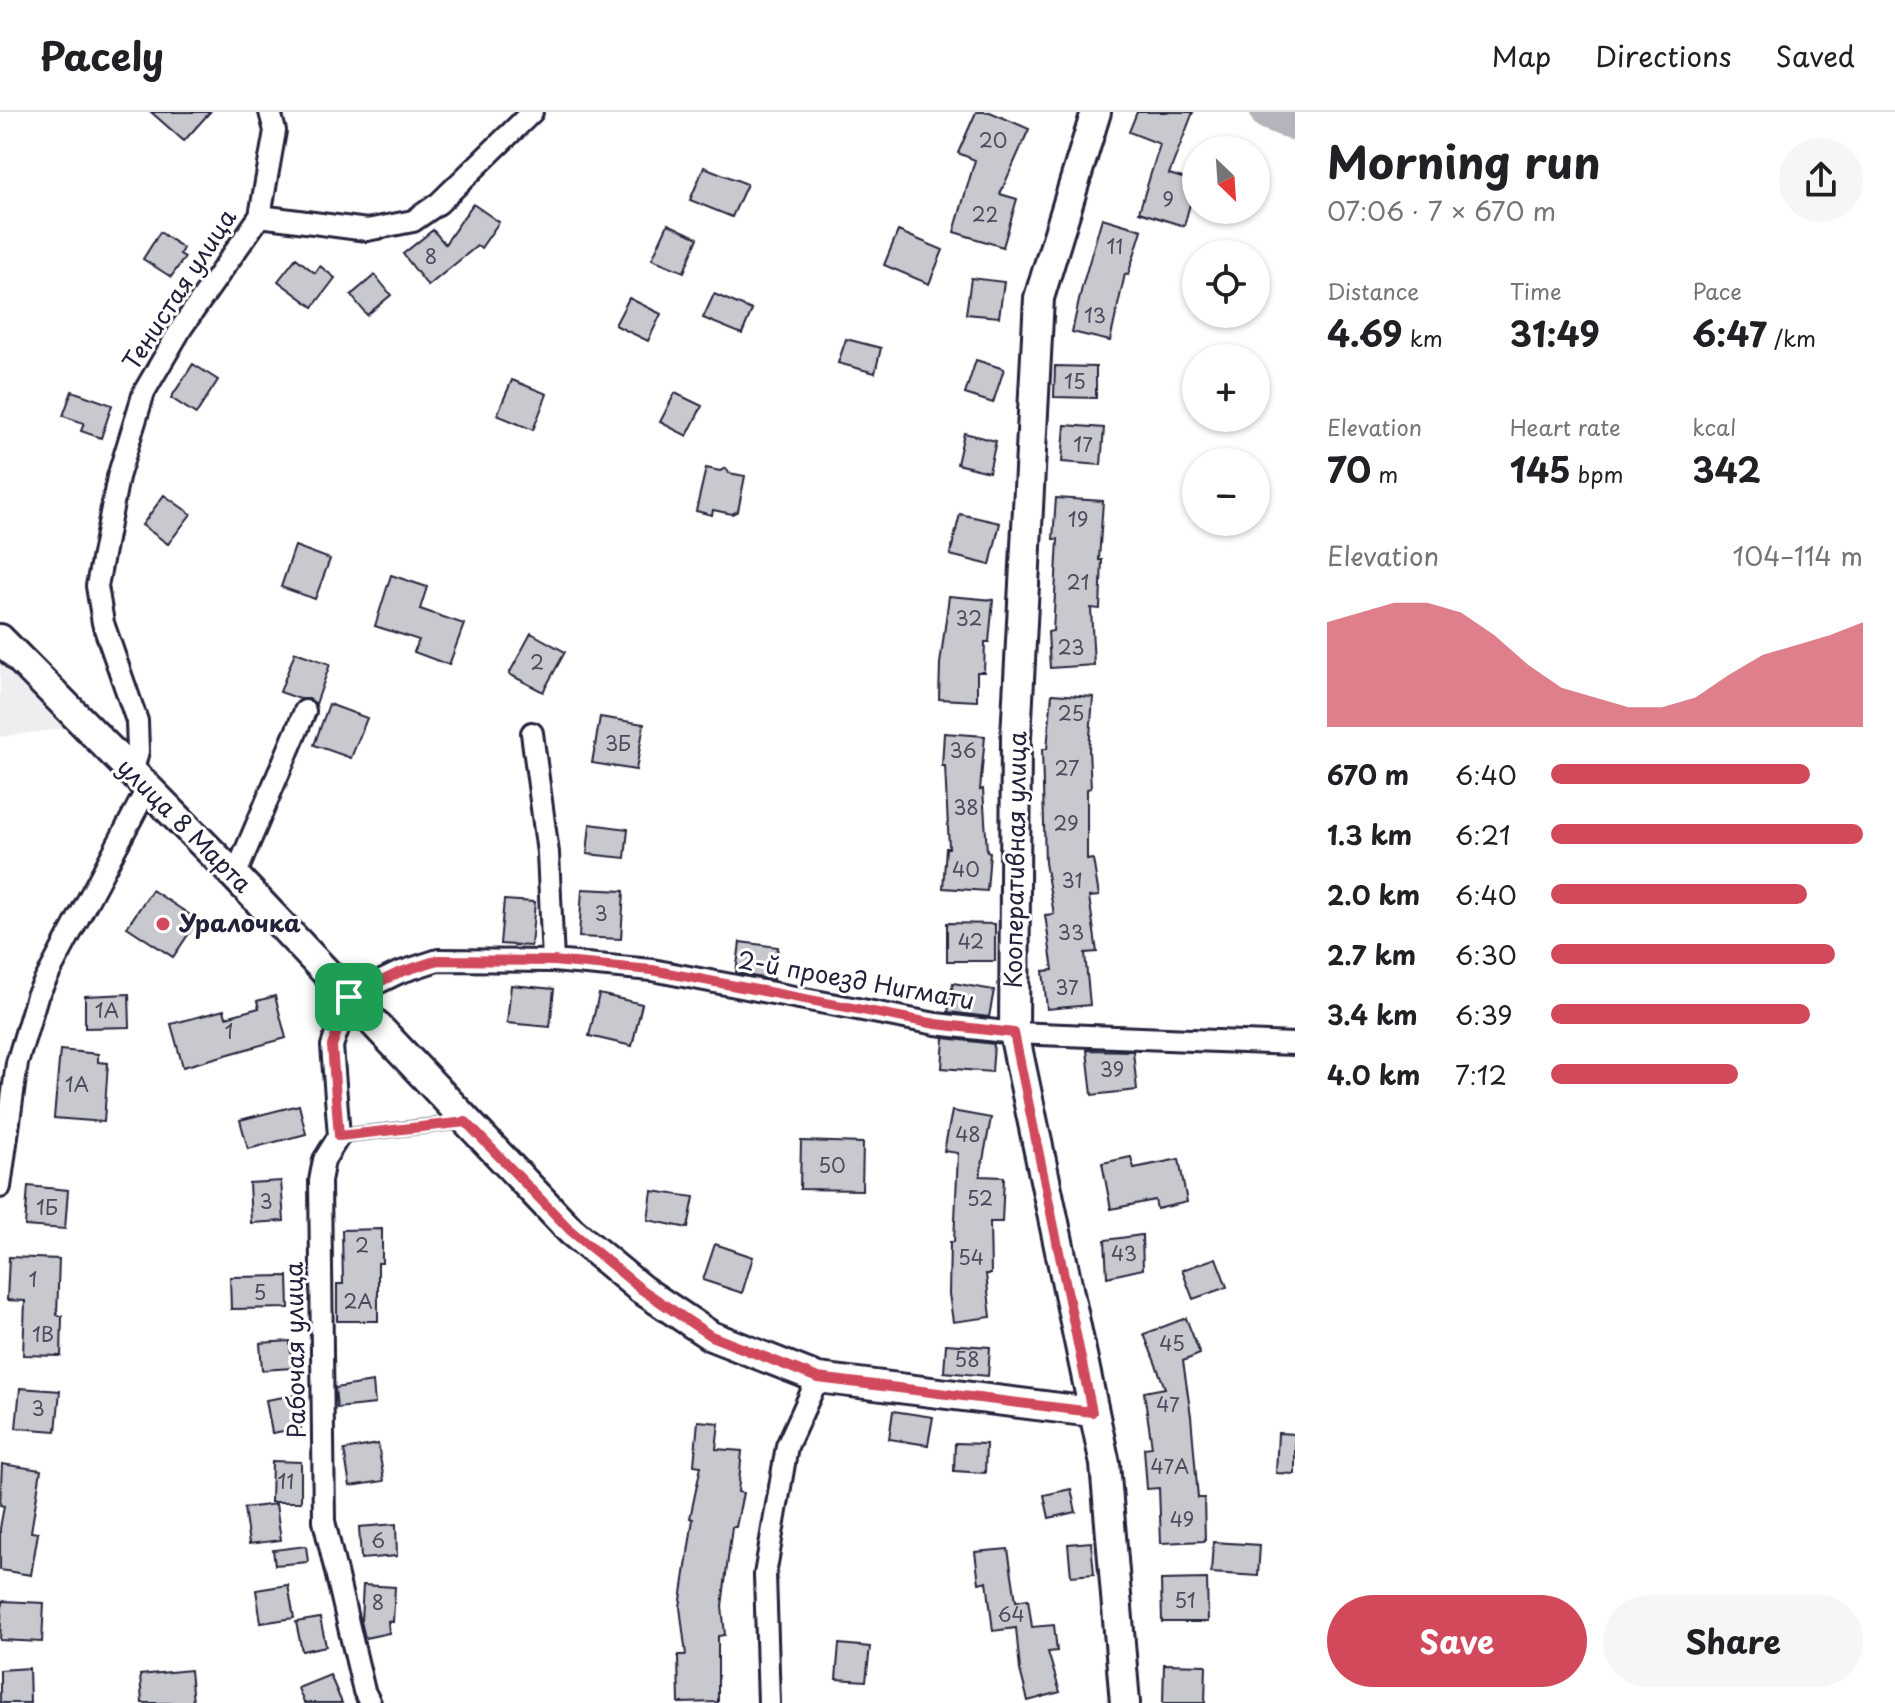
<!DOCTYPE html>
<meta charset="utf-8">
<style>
body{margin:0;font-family:"Playpen Sans",sans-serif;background:#f6f6f6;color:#202124;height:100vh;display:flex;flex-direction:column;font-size:30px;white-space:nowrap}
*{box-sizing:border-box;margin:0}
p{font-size:26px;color:#757577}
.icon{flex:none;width:44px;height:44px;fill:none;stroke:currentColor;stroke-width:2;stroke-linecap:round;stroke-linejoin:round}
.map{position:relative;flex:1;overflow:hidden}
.drawer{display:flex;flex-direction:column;background:#fff;width:600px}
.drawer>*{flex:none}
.needle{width:52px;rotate:155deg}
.controls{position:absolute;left:1182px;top:24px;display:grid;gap:16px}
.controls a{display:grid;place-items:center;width:88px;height:88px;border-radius:50%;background:#fff;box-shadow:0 2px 6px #0004;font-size:40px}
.pin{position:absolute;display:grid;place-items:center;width:68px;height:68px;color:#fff;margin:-34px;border-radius:16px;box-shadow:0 4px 12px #0006}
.round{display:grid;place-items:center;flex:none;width:84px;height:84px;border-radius:42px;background:#f6f6f6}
.head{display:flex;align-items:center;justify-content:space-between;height:136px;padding:0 32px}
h1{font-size:44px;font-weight:700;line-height:60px}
.stats{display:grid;grid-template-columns:repeat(3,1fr);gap:12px;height:136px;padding:8px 32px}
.stats div{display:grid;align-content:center}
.stats b{font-size:34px;font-weight:700}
.stats small{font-size:22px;font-weight:400}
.stats p{font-size:22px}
.chart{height:224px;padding:16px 32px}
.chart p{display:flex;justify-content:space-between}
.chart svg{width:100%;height:144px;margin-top:8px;fill:#d1495b;opacity:.7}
.action{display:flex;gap:16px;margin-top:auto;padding:16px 32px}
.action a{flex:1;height:92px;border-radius:48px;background:#d1495b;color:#fff;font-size:32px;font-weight:700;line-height:92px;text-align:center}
.action a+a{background:#f6f6f6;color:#202124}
ul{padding:0 32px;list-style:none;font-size:26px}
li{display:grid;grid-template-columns:128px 96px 1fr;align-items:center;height:60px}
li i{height:20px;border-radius:10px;background:#d1495b}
header{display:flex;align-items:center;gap:48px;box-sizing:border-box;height:112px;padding:0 40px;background:#fff;border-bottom:2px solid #e0e0e0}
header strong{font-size:38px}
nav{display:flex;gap:44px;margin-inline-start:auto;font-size:28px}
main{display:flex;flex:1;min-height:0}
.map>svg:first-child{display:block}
.built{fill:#eeeef1}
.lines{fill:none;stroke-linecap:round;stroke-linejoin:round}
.river{stroke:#b4b4bc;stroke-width:36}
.building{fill:#c8c8cf;stroke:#22223b;stroke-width:2}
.service-casing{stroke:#22223b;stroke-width:16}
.minor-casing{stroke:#22223b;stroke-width:26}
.secondary-casing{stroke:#22223b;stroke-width:34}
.service{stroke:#fff;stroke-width:10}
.minor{stroke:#fff;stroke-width:20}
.secondary{stroke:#fff;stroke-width:28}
.route-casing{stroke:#fff;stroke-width:16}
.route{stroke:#d1495b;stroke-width:10}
.poi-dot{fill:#d1495b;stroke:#fff;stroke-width:3}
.labels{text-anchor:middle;stroke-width:6;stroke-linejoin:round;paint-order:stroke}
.number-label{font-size:20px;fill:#4c4c60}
.street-label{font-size:24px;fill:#22223b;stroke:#fff}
.poi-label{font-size:24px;font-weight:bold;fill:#22223b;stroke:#fff;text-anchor:start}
</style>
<header>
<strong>Pacely</strong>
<nav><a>Map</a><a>Directions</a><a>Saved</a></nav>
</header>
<main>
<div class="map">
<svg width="1295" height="1591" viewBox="0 0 1295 1591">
<rect width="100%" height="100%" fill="#fff"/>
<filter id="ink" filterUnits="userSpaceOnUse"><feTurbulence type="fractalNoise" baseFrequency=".0125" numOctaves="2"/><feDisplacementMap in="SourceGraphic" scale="16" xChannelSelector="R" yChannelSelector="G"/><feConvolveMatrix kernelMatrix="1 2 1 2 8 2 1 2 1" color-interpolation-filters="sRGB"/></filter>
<g filter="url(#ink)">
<!-- built -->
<path class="built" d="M 0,549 L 67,616 L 0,625 Z"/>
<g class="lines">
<!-- river -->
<path class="river" d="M 1268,0 L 1295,11"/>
</g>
<!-- building -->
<path class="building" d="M 151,0 L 210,0 L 184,29 Z
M 976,0 L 990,0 L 1029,17 L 1000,82 L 1017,87 L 1003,135 L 954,120 L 975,48 L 958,41 Z
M 1137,0 L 1193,0 L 1169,62 L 1196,70 L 1184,114 L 1139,100 L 1160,32 L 1129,20 Z
M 704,55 L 747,72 L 732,105 L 690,88 Z
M 473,92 L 499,110 L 481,136 L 477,134 L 428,174 L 403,142 L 433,118 L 445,132 Z
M 1102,106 L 1142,118 L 1128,163 L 1125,162 L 1110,229 L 1072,220 L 1082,175 Z
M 668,112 L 698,126 L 684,160 L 652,147 Z
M 898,119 L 943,138 L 929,172 L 884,153 Z
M 160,120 L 183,136 L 180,142 L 185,145 L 171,165 L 143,147 Z
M 296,146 L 315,161 L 320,154 L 335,166 L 313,195 L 278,169 Z
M 375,163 L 391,183 L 367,203 L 351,183 Z
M 971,166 L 1004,170 L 999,205 L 966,202 Z
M 714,182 L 752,198 L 742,222 L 703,206 Z
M 629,186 L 661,202 L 648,229 L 615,213 Z
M 846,227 L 881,236 L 875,261 L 838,251 Z
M 976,248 L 1004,257 L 993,291 L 965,282 Z
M 193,252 L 218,268 L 196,302 L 171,286 Z
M 1055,254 L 1096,255 L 1096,286 L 1054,285 Z
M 512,268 L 547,282 L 533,318 L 497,303 Z
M 72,279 L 112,293 L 101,326 L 81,319 L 84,311 L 63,304 Z
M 675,281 L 702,294 L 687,324 L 660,310 Z
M 1065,313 L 1104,316 L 1101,353 L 1062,350 Z
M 964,321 L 996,329 L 989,360 L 957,352 Z
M 706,356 L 720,359 L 726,356 L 729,361 L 745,364 L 738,399 L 732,402 L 713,398 L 712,403 L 696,399 Z
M 164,383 L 191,402 L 168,432 L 142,413 Z
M 1056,386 L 1103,389 L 1099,448 L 1102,448 L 1100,497 L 1091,496 L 1094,553 L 1050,556 L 1048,520 L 1053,519 L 1058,427 L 1053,427 Z
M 960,402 L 1000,411 L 990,453 L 950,443 Z
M 295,434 L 330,447 L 315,487 L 281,475 Z
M 391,463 L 427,475 L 420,497 L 464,512 L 449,553 L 414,540 L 419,528 L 375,514 Z
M 949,484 L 993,488 L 989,530 L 985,530 L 984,560 L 977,560 L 977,589 L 939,587 L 940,552 Z
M 531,521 L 565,540 L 543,580 L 509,562 Z
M 295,540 L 330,552 L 316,592 L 309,587 L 300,587 L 280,580 Z
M 1052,582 L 1093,585 L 1089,638 L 1091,676 L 1087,677 L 1087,748 L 1093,747 L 1099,784 L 1089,785 L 1097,840 L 1085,841 L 1090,893 L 1047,897 L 1043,859 L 1053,858 L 1045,803 L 1054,802 L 1045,751 L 1042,637 L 1047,637 Z
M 329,592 L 367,606 L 351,646 L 314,633 Z
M 600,605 L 644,612 L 636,658 L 592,651 Z
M 944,621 L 985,624 L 980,678 L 983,677 L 987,739 L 990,740 L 987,779 L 943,776 L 946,736 L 949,736 L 945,654 L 942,654 Z
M 590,712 L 628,717 L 625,746 L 587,742 Z
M 582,777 L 624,779 L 621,827 L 579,825 Z
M 152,778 L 198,808 L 173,845 L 127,815 Z
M 504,788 L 535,790 L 531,834 L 500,832 Z
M 947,811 L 995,812 L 995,849 L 947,849 Z
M 740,830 L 778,835 L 773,868 L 736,861 Z
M 953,871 L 994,878 L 989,905 L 948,900 Z
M 511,873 L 554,877 L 550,915 L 507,911 Z
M 129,882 L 130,915 L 85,916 L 85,884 Z
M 599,882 L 642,892 L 632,934 L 589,924 Z
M 275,884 L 286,926 L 183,955 L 171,912 L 224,898 L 226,905 L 259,896 L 257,889 Z
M 944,926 L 994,932 L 992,960 L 942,956 Z
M 60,938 L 98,942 L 98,950 L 108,951 L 104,1010 L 54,1006 Z
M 1087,938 L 1133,939 L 1137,978 L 1092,983 Z
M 299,993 L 306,1022 L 248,1037 L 240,1008 Z
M 952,999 L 991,1006 L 980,1064 L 1004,1065 L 1002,1110 L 990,1110 L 991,1162 L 986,1162 L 991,1205 L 953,1210 L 949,1182 L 950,1130 L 954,1130 L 958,1041 L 944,1039 Z
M 801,1029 L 863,1031 L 862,1078 L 800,1077 Z
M 1131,1045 L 1134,1056 L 1179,1047 L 1187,1090 L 1157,1097 L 1155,1088 L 1111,1097 L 1102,1051 Z
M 281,1069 L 284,1109 L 251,1111 L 249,1071 Z
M 28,1074 L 68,1078 L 65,1117 L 25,1114 Z
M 652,1079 L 694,1085 L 688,1116 L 648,1108 Z
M 382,1117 L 382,1151 L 378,1151 L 378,1209 L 337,1209 L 337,1172 L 343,1172 L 342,1118 Z
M 1142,1123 L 1143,1157 L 1107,1165 L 1105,1128 Z
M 715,1132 L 753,1145 L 742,1181 L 703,1168 Z
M 9,1145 L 59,1147 L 57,1203 L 62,1204 L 61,1244 L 23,1243 L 25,1189 L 7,1188 Z
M 1216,1146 L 1227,1175 L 1193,1187 L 1182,1158 Z
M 288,1164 L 289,1196 L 231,1197 L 230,1165 Z
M 1186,1206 L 1200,1242 L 1183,1249 L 1191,1304 L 1198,1386 L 1204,1386 L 1205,1429 L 1161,1431 L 1159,1376 L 1147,1377 L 1144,1336 L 1152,1335 L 1144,1280 L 1165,1276 L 1144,1222 Z
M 290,1229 L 292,1256 L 262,1258 L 260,1231 Z
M 946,1232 L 990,1235 L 988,1264 L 944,1260 Z
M 373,1270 L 375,1292 L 337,1296 L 335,1276 Z
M 20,1276 L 60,1279 L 56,1319 L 16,1316 Z
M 296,1283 L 301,1316 L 272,1321 L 266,1288 Z
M 893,1299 L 933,1305 L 928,1333 L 889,1327 Z
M 698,1309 L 719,1311 L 716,1337 L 742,1339 L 738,1380 L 743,1381 L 736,1415 L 732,1415 L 722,1494 L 725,1523 L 718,1524 L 718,1590 L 679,1591 L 678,1543 L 686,1543 L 680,1495 L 693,1407 L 690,1406 L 701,1354 L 694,1353 Z
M 1278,1321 L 1295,1322 L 1295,1362 L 1276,1361 Z
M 955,1331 L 986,1332 L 985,1361 L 954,1359 Z
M 378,1332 L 384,1369 L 350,1374 L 344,1338 Z
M 272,1349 L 301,1350 L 301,1390 L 271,1390 Z
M 2,1352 L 41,1358 L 31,1420 L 38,1421 L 31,1463 L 0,1458 L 0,1416 L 4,1394 L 0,1393 Z
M 1071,1377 L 1076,1400 L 1049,1406 L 1044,1383 Z
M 276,1392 L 281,1428 L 249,1432 L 244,1396 Z
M 396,1412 L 397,1444 L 361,1447 L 359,1415 Z
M 1091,1430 L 1094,1462 L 1071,1464 L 1068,1432 Z
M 1213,1430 L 1260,1433 L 1258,1464 L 1211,1461 Z
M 306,1434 L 308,1450 L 275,1453 L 273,1438 Z
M 1008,1437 L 1016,1489 L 1028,1487 L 1032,1515 L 1054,1513 L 1057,1539 L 1048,1540 L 1060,1580 L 1028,1589 L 1020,1558 L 1016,1516 L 993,1519 L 987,1469 L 979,1471 L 975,1440 Z
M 1207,1467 L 1208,1510 L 1162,1510 L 1161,1468 Z
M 288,1473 L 294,1506 L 261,1511 L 256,1478 Z
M 363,1473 L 395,1475 L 393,1510 L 388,1509 L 389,1521 L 365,1526 L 361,1509 Z
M 2,1489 L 44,1491 L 42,1530 L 0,1528 Z
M 320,1506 L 326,1534 L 302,1539 L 296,1510 Z
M 839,1532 L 870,1535 L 866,1569 L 836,1567 Z
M 1164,1552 L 1206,1553 L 1205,1591 L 1163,1591 Z
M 29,1556 L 30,1591 L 0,1591 L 0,1558 Z
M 190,1558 L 193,1591 L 142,1591 L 140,1563 Z
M 330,1563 L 342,1591 L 304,1591 L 298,1576 Z"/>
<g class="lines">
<defs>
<path id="service" d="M 339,1024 L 464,1010"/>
<path id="minor" d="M 260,104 L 367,118 L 413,109 L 439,91 L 532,0
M 532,621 L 548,741 L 553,849
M 132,662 L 138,639 L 137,609 L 103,511 L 97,474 L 118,365 L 144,280 L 182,215 L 260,104 L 275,19 L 270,0
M 235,764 L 305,599
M 0,1075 L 17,951 L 37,884 L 147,677
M 370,1591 L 364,1579 L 324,1409 L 320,1069 L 324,1048 L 339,1024 L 332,934 L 349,885 L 398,861 L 438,848 L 553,849 L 652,858 L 936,912 L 1014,921 L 1295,932
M 769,1591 L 765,1463 L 787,1334 L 818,1266"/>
<path id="secondary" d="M 1096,0 L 1039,186 L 1016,625 L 1014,921 L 1105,1352 L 1125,1591
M 0,527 L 235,764 L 571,1119 L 641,1177 L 711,1224 L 818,1266 L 1092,1300"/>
</defs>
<!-- service casing -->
<use href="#service" class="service-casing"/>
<!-- minor casing -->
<use href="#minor" class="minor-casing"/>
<!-- secondary casing -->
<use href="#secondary" class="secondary-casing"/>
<!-- service -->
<use href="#service" class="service"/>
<!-- minor -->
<use href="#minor" class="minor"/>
<!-- secondary -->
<use href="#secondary" class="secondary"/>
</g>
</g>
<g class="lines" filter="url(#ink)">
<defs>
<path id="route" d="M 438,848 L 553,849 L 652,858 L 936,912 L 1014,921 L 1092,1300 L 818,1266 L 711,1224 L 641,1177 L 571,1119 L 466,1010 L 339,1024 L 332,934 L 349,885 L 398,861 Z"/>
</defs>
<!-- route casing -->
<use href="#route" class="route-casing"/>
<!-- route -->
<use href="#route" class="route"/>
</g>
<!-- markers -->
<circle class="poi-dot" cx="163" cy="812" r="8"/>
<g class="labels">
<!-- number labels -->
<g class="number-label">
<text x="993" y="36">20</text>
<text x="1168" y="95">9</text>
<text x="985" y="110">22</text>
<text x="1115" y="142">11</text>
<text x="431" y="152">8</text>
<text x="1095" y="211">13</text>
<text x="1075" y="277">15</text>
<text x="1083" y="340">17</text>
<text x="1078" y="415">19</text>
<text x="1078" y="478">21</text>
<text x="969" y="514">32</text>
<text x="1071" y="543">23</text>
<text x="537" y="558">2</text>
<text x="1071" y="609">25</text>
<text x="618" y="639">3Б</text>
<text x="963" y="646">36</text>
<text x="1067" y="664">27</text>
<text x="966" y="703">38</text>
<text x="1066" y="719">29</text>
<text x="966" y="765">40</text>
<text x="1072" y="776">31</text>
<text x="601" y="809">3</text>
<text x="1071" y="828">33</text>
<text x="971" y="837">42</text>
<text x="1067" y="883">37</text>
<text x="107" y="906">1А</text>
<text x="229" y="927">1</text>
<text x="1112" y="965">39</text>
<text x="77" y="980">1А</text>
<text x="968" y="1030">48</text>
<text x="832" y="1061">50</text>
<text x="980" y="1094">52</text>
<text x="266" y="1097">3</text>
<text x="47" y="1103">1Б</text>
<text x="362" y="1141">2</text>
<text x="1124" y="1149">43</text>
<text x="971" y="1153">54</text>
<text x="33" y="1175">1</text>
<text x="260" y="1188">5</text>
<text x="358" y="1197">2А</text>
<text x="43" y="1230">1В</text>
<text x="1172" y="1239">45</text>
<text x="967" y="1255">58</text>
<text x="1168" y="1300">47</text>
<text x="38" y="1304">3</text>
<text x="1170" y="1362">47А</text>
<text x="286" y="1377">11</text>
<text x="1182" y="1415">49</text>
<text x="378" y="1436">6</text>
<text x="1185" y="1496">51</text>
<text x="378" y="1498">8</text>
<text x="1011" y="1510">64</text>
</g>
<!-- street labels -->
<g class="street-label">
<text transform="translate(180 178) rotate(-57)" y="8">Тенистая улица</text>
<text transform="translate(184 714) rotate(45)" y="8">улица 8 Марта</text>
<text transform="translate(1016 748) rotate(-89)" y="8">Кооперативная улица</text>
<text transform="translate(856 869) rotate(10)" y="8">2-й проезд Нигмати</text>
<text transform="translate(296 1238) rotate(-91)" y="8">Рабочая улица</text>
</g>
<!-- poi labels -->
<g class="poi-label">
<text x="179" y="820">Уралочка</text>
</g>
</g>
</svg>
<div class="controls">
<a><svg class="needle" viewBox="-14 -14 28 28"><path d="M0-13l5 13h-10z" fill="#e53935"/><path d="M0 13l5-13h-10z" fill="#757577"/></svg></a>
<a><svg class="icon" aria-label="locate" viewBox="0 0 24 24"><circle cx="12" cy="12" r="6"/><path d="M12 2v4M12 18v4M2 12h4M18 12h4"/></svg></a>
<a>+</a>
<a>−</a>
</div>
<div class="pin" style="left:349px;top:885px;background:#1e9e55"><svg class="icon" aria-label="arrive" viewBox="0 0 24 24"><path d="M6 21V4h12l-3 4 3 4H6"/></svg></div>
</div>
<section class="drawer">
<div class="head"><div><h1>Morning run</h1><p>07:06 · 7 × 670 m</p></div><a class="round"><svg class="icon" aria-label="share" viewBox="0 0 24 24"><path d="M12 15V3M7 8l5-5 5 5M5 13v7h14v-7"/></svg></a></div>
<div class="stats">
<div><p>Distance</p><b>4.69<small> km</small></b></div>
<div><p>Time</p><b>31:49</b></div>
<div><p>Pace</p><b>6:47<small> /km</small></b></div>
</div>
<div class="stats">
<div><p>Elevation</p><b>70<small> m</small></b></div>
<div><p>Heart rate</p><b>145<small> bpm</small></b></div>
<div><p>kcal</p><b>342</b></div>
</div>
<div class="chart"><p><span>Elevation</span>104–114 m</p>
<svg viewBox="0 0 160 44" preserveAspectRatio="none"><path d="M0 44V12L10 9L20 6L30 6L40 9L50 16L60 25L70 32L80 35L90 38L100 38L110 35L120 28L130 22L140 19L150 16L160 12V44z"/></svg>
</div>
<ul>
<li><b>670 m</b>6:40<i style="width:83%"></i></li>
<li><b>1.3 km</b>6:21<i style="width:100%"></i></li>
<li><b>2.0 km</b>6:40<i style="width:82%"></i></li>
<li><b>2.7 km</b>6:30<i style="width:91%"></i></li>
<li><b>3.4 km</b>6:39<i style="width:83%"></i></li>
<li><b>4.0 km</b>7:12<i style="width:60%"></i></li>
</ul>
<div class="action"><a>Save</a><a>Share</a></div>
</section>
</main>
